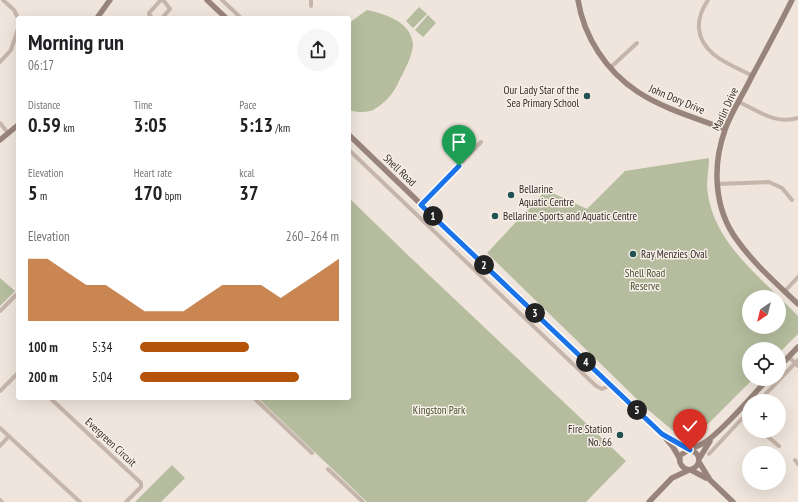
<!DOCTYPE html>
<meta charset="utf-8">
<style>
body{margin:0;font-family:"PT Sans Narrow",sans-serif;background:#f6f6f6;color:#202124;height:100vh;display:flex;flex-direction:column;font-size:15px;white-space:nowrap}
*{box-sizing:border-box;margin:0}
p{font-size:13px;color:#757577}
.icon{flex:none;width:22px;height:22px;fill:none;stroke:currentColor;stroke-width:2;stroke-linecap:round;stroke-linejoin:round}
.map{position:relative;flex:1;overflow:hidden}
.panel{position:absolute;left:16px;top:16px;width:335px;height:384px;display:flex;flex-direction:column;background:#fff;border-radius:4px;box-shadow:0 4px 16px #0002}
.panel>*{flex:none}
.needle{width:26px;rotate:215deg}
.tools{position:absolute;left:742px;top:290px;display:grid;gap:8px}
.tools a{display:grid;place-items:center;width:44px;height:44px;border-radius:50%;background:#fff;box-shadow:0 4px 16px #0002;font-size:20px}
.pin{position:absolute;display:grid;place-items:center;width:34px;height:34px;color:#fff;margin:-41px -17px;border-radius:50% 50% 50% 0;rotate:-45deg;box-shadow:0 0 4px #0007}
.pin .icon{rotate:45deg}
.km{position:absolute;width:20px;height:20px;margin:-10px;border-radius:50%;background:#222;color:#fff;font-size:11px;line-height:20px;text-align:center}
.round{display:grid;place-items:center;flex:none;width:42px;height:42px;border-radius:21px;background:#f6f6f6}
.head{display:flex;align-items:center;justify-content:space-between;height:68px;padding:0 12px}
h1{font-size:22px;font-weight:600;line-height:30px}
.figures{display:grid;grid-template-columns:repeat(3,1fr);gap:6px;height:68px;padding:4px 12px}
.figures div{display:grid;align-content:center}
.figures b{font-size:20px;font-weight:600}
.figures small{font-size:11px;font-weight:400}
.figures p{font-size:11px}
.chart{height:112px;padding:8px 12px}
.chart p{display:flex;justify-content:space-between}
.chart svg{width:100%;height:72px;margin-top:4px;fill:#b45309;opacity:.7}
ul{padding:0 12px;list-style:none;font-size:13px}
li{display:grid;grid-template-columns:64px 48px 1fr;align-items:center;height:30px}
li i{height:10px;border-radius:5px;background:#b45309}
.map>svg:first-child{display:block}
.green{fill:#b5bd9e}
.lines{fill:none;stroke-linecap:round;stroke-linejoin:round}
.street{stroke:#c6b5aa;stroke-width:4}
.secondary{stroke:#99847b;stroke-width:5.5}
.route-casing{stroke:#fff;stroke-width:8}
.route{stroke:#1a73e8;stroke-width:5}
.poi-dot{fill:#225151;stroke:#f7efe8;stroke-width:1.5}
.labels{text-anchor:middle;stroke-width:3;stroke-linejoin:round;paint-order:stroke}
.poi-label{font-size:11px;fill:#342b28;stroke:#f7efe8;text-anchor:start}
.street-label{font-size:11px;fill:#342b28;stroke:#f7efe8}
.park-label{font-size:11px;fill:#46502f;stroke:#f7efe8}
</style>
<div class="map">
<svg width="798" height="502" viewBox="0 0 798 502">
<rect width="100%" height="100%" fill="#efe5dc"/>
<!-- green -->
<path class="green" d="M 419,7 L 427,14 L 413,28 L 406,21 Z
M 367,10 C 386,14 411,22 413,44 C 413,54 405,70 400,79 C 395,91 389,99 378,107 C 375,108 373,111 370,111 C 363,113 355,112 349,110 L 349,23 Z
M 428,15 L 436,23 L 423,37 L 415,30 Z
M 709,158 C 709,167 707,177 707,186 C 710,233 747,266 779,297 L 749,297 L 749,327 L 779,327 L 779,297 L 798,316 L 798,334 L 779,353 L 779,349 L 749,349 L 749,379 L 753,379 L 695,437 L 688,439 L 678,435 L 646,408 L 487,253 L 546,190 L 587,209 L 625,171 Z
M 349,198 L 411,258 L 626,461 L 586,502 L 367,502 L 258,398 L 349,398 Z
M 0,278 L 15,291 L 0,306 Z
M 172,465 L 185,478 L 161,502 L 135,502 Z"/>
<g class="lines">
<!-- street -->
<path class="street" d="M 3,0 L 14,10 L 18,18
M 222,0 L 241,18
M 311,0 L 311,6
M 708,0 C 702,9 698,18 699,29 C 702,56 732,65 753,76
M 152,18 L 149,14 L 149,13 L 161,0 L 164,1 L 170,9 L 162,18
M 0,62 L 11,50 L 18,29
M 610,68 L 637,43
M 739,102 C 758,111 776,125 798,118
M 0,123 L 8,133
M 349,150 L 596,386 L 602,389 L 611,385
M 717,184 L 769,182 L 782,188 L 792,200
M 421,205 L 481,142
M 785,291 L 798,277
M 0,311 L 16,295
M 789,357 L 798,366
M 0,391 L 18,373
M 50,398 L 141,483 L 141,487 L 126,502
M 254,398 L 312,453
M 759,401 L 798,360
M 0,428 L 80,502
M 761,431 L 779,446
M 0,446 L 9,436
M 709,454 L 749,411
M 795,460 L 798,464
M 328,469 L 363,502
M 0,500 L 2,502"/>
<!-- secondary -->
<path class="secondary" d="M 207,0 L 226,18
M 578,0 C 584,37 606,71 638,92 C 664,109 696,118 725,129
M 792,0 C 779,26 765,52 751,78 C 743,95 731,112 725,130 C 712,166 714,209 737,240 C 754,264 777,284 798,304
M 97,18 L 110,0
M 349,135 L 505,285 L 662,434 L 673,447 L 680,459
M 0,140 L 18,125
M 779,367 L 798,347
M 667,437 L 688,450
M 690,450 C 702,453 702,467 689,470 C 683,469 678,463 680,456 C 682,452 700,446 707,441 C 728,425 749,399 768,379
M 699,459 L 710,441
M 699,462 L 710,480 L 733,502
M 691,470 L 706,478
M 649,502 L 672,478 L 689,470"/>
</g>
<g class="lines">
<defs>
<path id="route" d="M 459,166 L 421,205 L 662,434 L 690,450"/>
</defs>
<!-- route casing -->
<use href="#route" class="route-casing"/>
<!-- route -->
<use href="#route" class="route"/>
</g>
<!-- markers -->
<g class="poi-dot">
<circle cx="587" cy="96" r="4"/>
<circle cx="511" cy="195" r="4"/>
<circle cx="495" cy="216" r="4"/>
<circle cx="633" cy="254" r="4"/>
<circle cx="620" cy="435" r="4"/>
</g>
<g class="labels">
<!-- poi labels -->
<g class="poi-label">
<text x="579" y="94" text-anchor="end">Our Lady Star of the<tspan x="579" dy="13">Sea Primary School</tspan></text>
<text x="519" y="193">Bellarine<tspan x="519" dy="13">Aquatic Centre</tspan></text>
<text x="503" y="220">Bellarine Sports and Aquatic Centre</text>
<text x="641" y="258">Ray Menzies Oval</text>
<text x="612" y="433" text-anchor="end">Fire Station<tspan x="612" dy="13">No. 66</tspan></text>
</g>
<!-- street labels -->
<g class="street-label">
<text transform="translate(677 99) rotate(23)" y="4">John Dory Drive</text>
<text transform="translate(725 109) rotate(-65)" y="4">Marlin Drive</text>
<text transform="translate(400 170) rotate(44)" y="4">Shell Road</text>
<text transform="translate(111 442) rotate(43)" y="4">Evergreen Circuit</text>
</g>
<!-- park labels -->
<g class="park-label">
<text x="645" y="277">Shell Road<tspan x="645" dy="13">Reserve</tspan></text>
<text x="439" y="414">Kingston Park</text>
</g>
</g>
</svg>
<div class="tools">
<a><svg class="needle" viewBox="-14 -14 28 28"><path d="M0-13l5 13h-10z" fill="#e53935"/><path d="M0 13l5-13h-10z" fill="#757577"/></svg></a>
<a><svg class="icon" aria-label="locate" viewBox="0 0 24 24"><circle cx="12" cy="12" r="6"/><path d="M12 2v4M12 18v4M2 12h4M18 12h4"/></svg></a>
<a>+</a>
<a>−</a>
</div>
<div class="pin" style="left:459px;top:166px;background:#1e9e55"><svg class="icon" aria-label="arrive" viewBox="0 0 24 24"><path d="M6 21V4h12l-3 4 3 4H6"/></svg></div>
<div class="pin" style="left:690px;top:450px;background:#d93025"><svg class="icon" aria-label="check" viewBox="0 0 24 24"><path d="M5 12l5 5 9-10"/></svg></div>
<b class="km" style="left:433px;top:216px">1</b>
<b class="km" style="left:484px;top:265px">2</b>
<b class="km" style="left:535px;top:313px">3</b>
<b class="km" style="left:586px;top:362px">4</b>
<b class="km" style="left:637px;top:410px">5</b>
<section class="panel">
<div class="head"><div><h1>Morning run</h1><p>06:17</p></div><a class="round"><svg class="icon" aria-label="share" viewBox="0 0 24 24"><path d="M12 15V3M7 8l5-5 5 5M5 13v7h14v-7"/></svg></a></div>
<div class="figures">
<div><p>Distance</p><b>0.59<small> km</small></b></div>
<div><p>Time</p><b>3:05</b></div>
<div><p>Pace</p><b>5:13<small> /km</small></b></div>
</div>
<div class="figures">
<div><p>Elevation</p><b>5<small> m</small></b></div>
<div><p>Heart rate</p><b>170<small> bpm</small></b></div>
<div><p>kcal</p><b>37</b></div>
</div>
<div class="chart"><p><span>Elevation</span>260–264 m</p>
<svg viewBox="0 0 160 44" preserveAspectRatio="none"><path d="M0 44V6L10 6L20 14L30 22L40 22L50 30L60 38L70 38L80 38L90 30L100 22L110 22L120 22L130 30L140 22L150 14L160 6V44z"/></svg>
</div>
<ul>
<li><b>100 m</b>5:34<i style="width:55%"></i></li>
<li><b>200 m</b>5:04<i style="width:80%"></i></li>
</ul>
</section>
</div>
